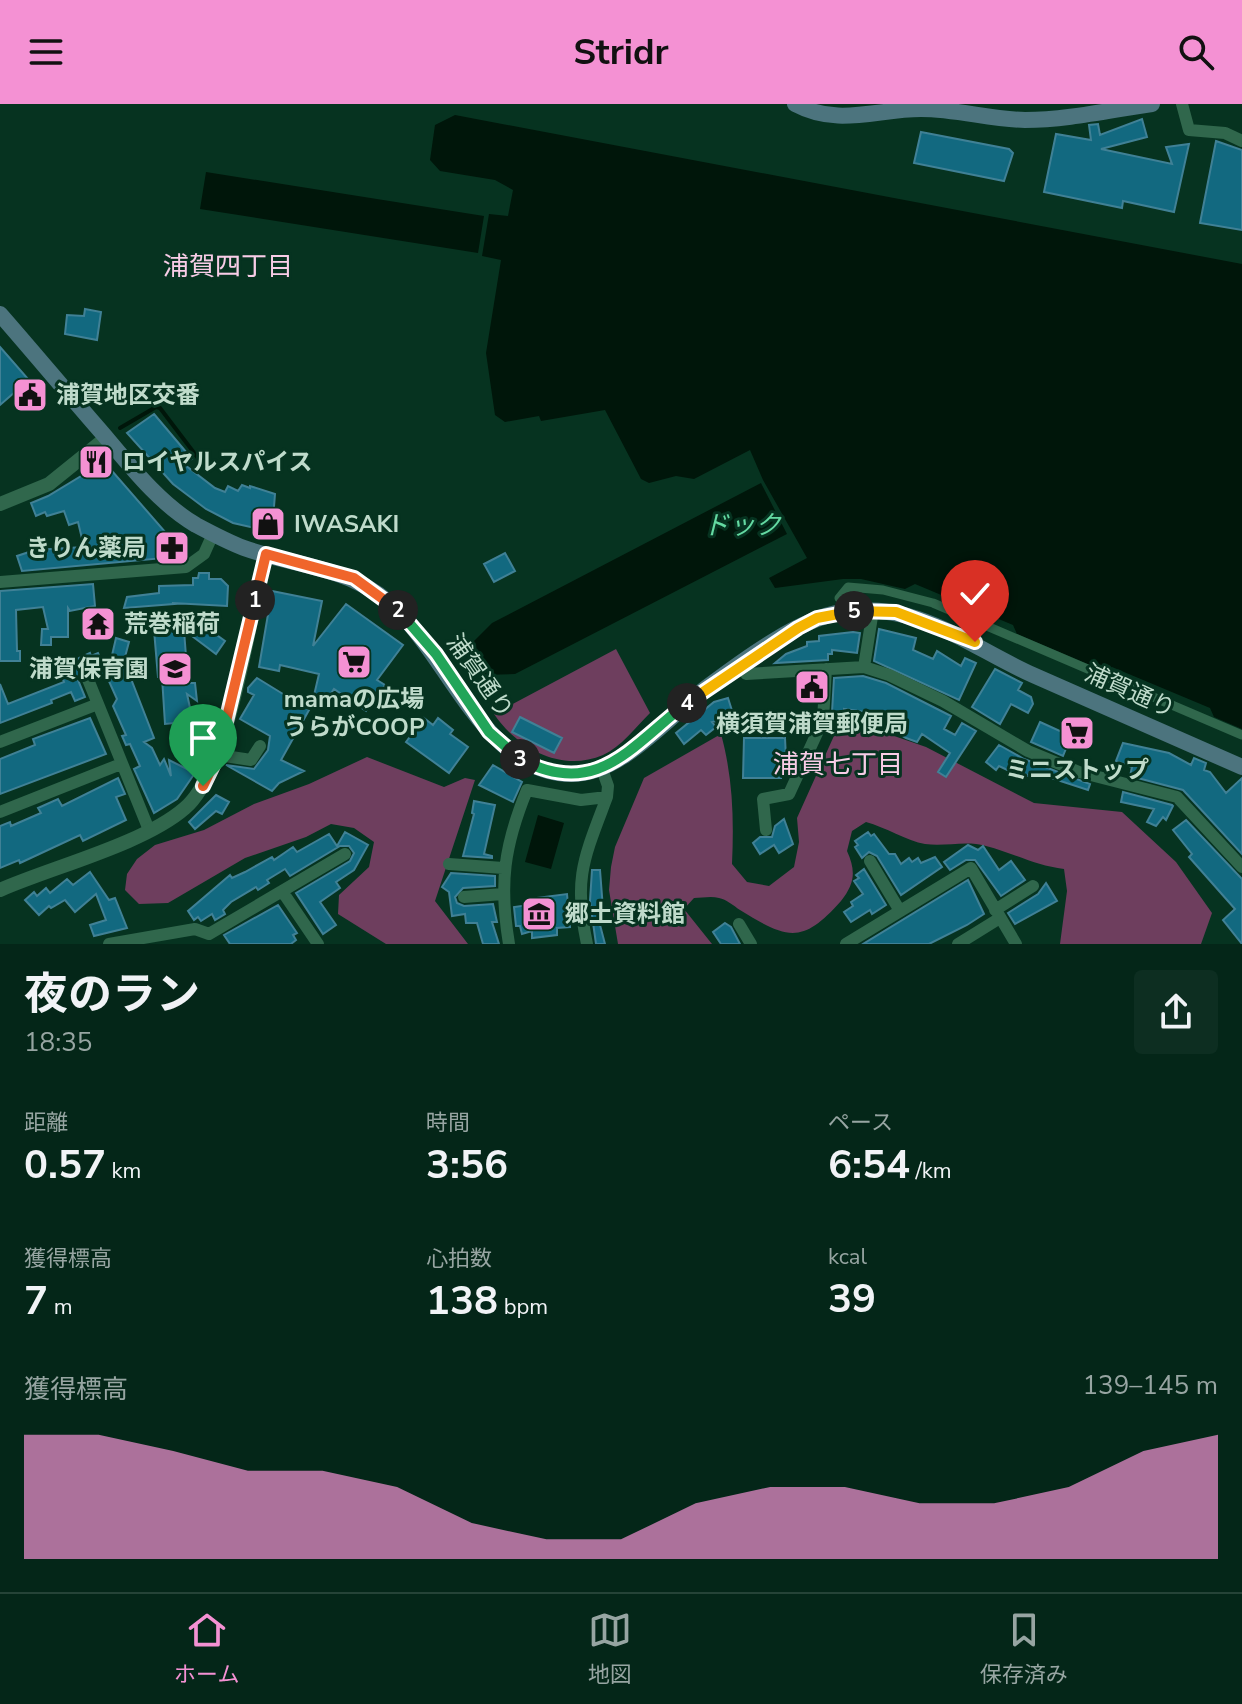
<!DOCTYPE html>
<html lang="ja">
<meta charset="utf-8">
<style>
body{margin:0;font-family:"Nunito Sans","Noto Sans JP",sans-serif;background:#0d2e21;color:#f1f3f6;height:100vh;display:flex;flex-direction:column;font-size:30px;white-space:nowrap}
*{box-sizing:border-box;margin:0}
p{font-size:26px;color:#97a5a2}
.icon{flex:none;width:44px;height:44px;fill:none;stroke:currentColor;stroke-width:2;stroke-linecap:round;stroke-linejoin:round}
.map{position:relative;height:840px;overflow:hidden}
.details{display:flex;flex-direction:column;background:#042618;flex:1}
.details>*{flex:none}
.pin{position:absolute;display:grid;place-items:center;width:68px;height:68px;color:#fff;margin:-82px -34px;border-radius:50% 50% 50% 0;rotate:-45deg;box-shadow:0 0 8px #0007}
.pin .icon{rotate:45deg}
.km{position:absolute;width:40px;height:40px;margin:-20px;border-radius:50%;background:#222;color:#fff;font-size:22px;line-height:40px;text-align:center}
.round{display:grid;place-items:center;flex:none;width:84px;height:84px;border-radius:8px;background:#0d2e21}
.headline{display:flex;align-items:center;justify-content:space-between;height:136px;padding:0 24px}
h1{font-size:44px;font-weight:700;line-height:60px}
.metrics{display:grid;grid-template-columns:repeat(3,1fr);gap:12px;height:136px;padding:8px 24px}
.metrics div{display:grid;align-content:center}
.metrics b{font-size:40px;font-weight:700}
.metrics small{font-size:22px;font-weight:400}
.metrics p{font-size:22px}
.chart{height:224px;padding:16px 24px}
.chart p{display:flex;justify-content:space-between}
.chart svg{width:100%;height:144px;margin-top:8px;fill:#f491d3;opacity:.7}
header{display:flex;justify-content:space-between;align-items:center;height:104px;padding:0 24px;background:#f491d3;color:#111;font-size:36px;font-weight:700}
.tabs{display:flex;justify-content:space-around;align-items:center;height:112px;border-top:2px solid #254337;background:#042618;font-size:22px;color:#97a5a2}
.tabs a{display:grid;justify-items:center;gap:4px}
.tabs .active{color:#f491d3}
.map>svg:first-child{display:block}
.green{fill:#6e3e5e}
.water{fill:#00160a}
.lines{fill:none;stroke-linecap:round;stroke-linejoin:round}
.stream{stroke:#00160a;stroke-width:4}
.building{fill:#126980;stroke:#408196;stroke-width:2}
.pedestrian{stroke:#30674c;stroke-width:9}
.minor{stroke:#30674c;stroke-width:12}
.tertiary{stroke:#30674c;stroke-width:14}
.secondary{stroke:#4c747e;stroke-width:16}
.split-1-casing{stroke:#fff;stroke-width:16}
.split-2-casing{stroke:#fff;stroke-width:16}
.split-3-casing{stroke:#fff;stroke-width:16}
.split-4-casing{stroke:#fff;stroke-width:16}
.split-5-casing{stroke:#fff;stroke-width:16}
.split-6-casing{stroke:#fff;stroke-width:16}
.split-1{stroke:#f0652b;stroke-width:10}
.split-2{stroke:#f0652b;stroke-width:10}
.split-3{stroke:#22a559;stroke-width:10}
.split-4{stroke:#22a559;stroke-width:10}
.split-5{stroke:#f5b400;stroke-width:10}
.split-6{stroke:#f5b400;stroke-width:10}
.labels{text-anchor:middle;stroke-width:6;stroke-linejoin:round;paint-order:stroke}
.poi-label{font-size:24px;font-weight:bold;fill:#bfdbcb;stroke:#063320;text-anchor:start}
.street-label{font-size:24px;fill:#bfdbcb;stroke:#063320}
.neighbourhood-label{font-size:26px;fill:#f8cde7;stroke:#063320}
.water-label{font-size:26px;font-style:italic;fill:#64daa2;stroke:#063320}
</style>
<header><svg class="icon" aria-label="menu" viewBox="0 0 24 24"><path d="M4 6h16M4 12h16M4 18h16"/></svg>Stridr<svg class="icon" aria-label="search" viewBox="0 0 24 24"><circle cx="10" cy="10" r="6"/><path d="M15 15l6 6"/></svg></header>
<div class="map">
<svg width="1242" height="840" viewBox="0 0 1242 840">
<rect width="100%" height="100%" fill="#063320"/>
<!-- green -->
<path class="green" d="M 616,545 L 650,609 C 636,623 621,643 603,651 C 561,669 517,644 494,610 Z
M 842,614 L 926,643 L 1034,699 L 1122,708 L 1176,758 L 1212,809 L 1201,840 L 1060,840 L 1067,787 L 1064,765 C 1036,762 1013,749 986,742 C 965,736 946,743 925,740 C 907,737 885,723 866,718 L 852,727 L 847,747 C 856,767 855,779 841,797 C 803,840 788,836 740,806 C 734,802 726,795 719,794 C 711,792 702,794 694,794 L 684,805 L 712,840 L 618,840 L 609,786 L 611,763 L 615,743 L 644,674 L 721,630 C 733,674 734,715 732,760 L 747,778 L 769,782 L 794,763 L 799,738 L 797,714 Z
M 367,653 L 444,683 L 465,674 L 475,676 L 435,797 L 468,840 L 386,840 L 338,810 L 339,791 L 369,763 L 374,738 L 354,724 L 331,720 L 306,733 L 245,754 L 168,799 L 139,800 L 125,786 L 127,770 L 137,755 L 155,741 L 204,726 L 254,700 L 309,680 Z"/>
<!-- water -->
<path class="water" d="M 455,11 L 1242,160 L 1242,625 L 1214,613 L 1210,604 L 1112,563 L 1104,567 L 1017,530 L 1013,521 L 915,480 L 905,485 L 861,475 L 843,475 L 775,484 L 769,474 L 807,454 L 763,376 L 750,346 L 694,375 L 676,372 L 649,379 L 641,375 L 605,306 L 541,317 L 539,312 L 505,318 L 495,311 L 486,249 L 501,156 L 482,152 L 489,110 L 508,112 L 513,86 L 495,76 L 440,67 L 430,56 L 435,21 Z
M 206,68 L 484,112 L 478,149 L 200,105 Z
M 761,379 L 787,430 L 515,570 L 482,571 L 468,550 L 473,538 L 492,519 Z
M 538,711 L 564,719 L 551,765 L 525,758 Z"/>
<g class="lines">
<!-- stream -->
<path class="stream" d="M 120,324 L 156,303 L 160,304 L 201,358"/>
</g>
<!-- building -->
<path class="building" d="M 1142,15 L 1147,33 L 1101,45 L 1172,60 L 1166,43 L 1189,40 L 1174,108 L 1123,97 L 1122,104 L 1044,88 L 1056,30 L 1091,36 L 1089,21 L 1098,20 L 1100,31 Z
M 921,28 L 1009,45 L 1013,49 L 1004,77 L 914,59 Z
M 1216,37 L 1242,46 L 1242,126 L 1200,119 Z
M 85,205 L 101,208 L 97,236 L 65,230 L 67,211 L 84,212 Z
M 0,243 L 41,290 L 28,302 L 15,288 L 0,301 Z
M 154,310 L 192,355 L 185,361 L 215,384 L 225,388 L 228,382 L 238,387 L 242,381 L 250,384 L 250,382 L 275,390 L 272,428 L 233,419 L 206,405 L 173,380 L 127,329 Z
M 99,352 L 186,452 L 22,467 L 17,452 L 35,446 L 84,443 L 78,418 L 69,421 L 64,407 L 47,412 L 45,408 L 36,412 L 31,399 L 48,392 L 86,369 L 83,365 Z
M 505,449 L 515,467 L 494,478 L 484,460 Z
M 199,469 L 209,469 L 209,475 L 221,475 L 228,482 L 227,502 L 172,499 L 174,500 L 124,504 L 127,493 L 159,489 L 159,482 L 193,481 L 193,474 L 198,474 Z
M 93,480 L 95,502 L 70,507 L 68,504 L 68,533 L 51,533 L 51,541 L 41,541 L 42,525 L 48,525 L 43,503 L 16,506 L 17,547 L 20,547 L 20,557 L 0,557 L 0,487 Z
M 272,487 L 322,497 L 313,542 L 346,500 L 403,541 L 377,576 L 385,581 L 366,607 L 334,585 L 320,605 L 312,600 L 319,570 L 280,561 L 279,567 L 259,563 Z
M 200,519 L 225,537 L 216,550 L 184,526 L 188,579 L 195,579 L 197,597 L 187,590 L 192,613 L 185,614 L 185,618 L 165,620 L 162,573 L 158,573 L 154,526 L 198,523 Z
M 879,525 L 916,534 L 913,546 L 933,555 L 937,547 L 961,562 L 965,554 L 976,559 L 959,596 L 874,557 Z
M 853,528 L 860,529 L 857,549 L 832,546 L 832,550 L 828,550 L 828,556 L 775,559 L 786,550 L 807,542 L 807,538 L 819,537 L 819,532 Z
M 116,534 L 129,538 L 125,553 L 131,566 L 128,567 L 154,634 L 144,638 L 152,644 L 160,661 L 164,655 L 171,672 L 169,656 L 195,669 L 177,695 L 154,709 L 134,665 L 140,662 L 130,640 L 126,641 L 122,632 L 126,631 L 113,602 L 117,595 L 107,573 Z
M 90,549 L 91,552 L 98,549 L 107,569 L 97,574 L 89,564 L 80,567 L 78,576 L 85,593 L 75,597 L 71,588 L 51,596 L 52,599 L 0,619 L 0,580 L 8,600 L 64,578 L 60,568 L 79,560 L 77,555 Z
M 995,565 L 1022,579 L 1018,586 L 1031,593 L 1033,600 L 1028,609 L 1011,600 L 1000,620 L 972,603 Z
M 863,572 L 886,579 L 951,612 L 944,625 L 955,631 L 962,619 L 976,627 L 946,673 L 938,668 L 950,649 L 922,630 L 917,638 L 906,634 L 871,613 L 873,609 L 844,605 L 844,609 L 832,608 L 834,574 Z
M 257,574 L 309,606 L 281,656 L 304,667 L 279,679 L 272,687 L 226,661 L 254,665 L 268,646 L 270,632 L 240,615 L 254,591 L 248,588 L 248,584 Z
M 728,594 L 734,613 L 712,618 L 716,623 L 706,631 L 701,626 L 684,640 L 676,629 L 714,598 Z
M 520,613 L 562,634 L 554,649 L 512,628 Z
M 90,614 L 106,650 L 0,690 L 0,655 L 35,641 L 33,635 Z
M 424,614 L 433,621 L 438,614 L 453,626 L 450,630 L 468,643 L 449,669 L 406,638 Z
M 1040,618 L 1071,632 L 1063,652 L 1031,638 Z
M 744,634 L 785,634 L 786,654 L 780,654 L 781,674 L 743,674 Z
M 1123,639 L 1169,649 L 1191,661 L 1194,654 L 1206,659 L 1204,666 L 1210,668 L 1226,689 L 1242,674 L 1242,750 L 1183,686 L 1130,672 L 1132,663 L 1116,657 Z
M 999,641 L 1024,655 L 1090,680 L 1088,686 L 1042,671 L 1041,674 L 1029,669 L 1028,672 L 1017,667 L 1016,670 L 999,662 L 996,666 L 986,658 Z
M 493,661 L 522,678 L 513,698 L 479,681 Z
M 118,674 L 125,690 L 116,693 L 126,716 L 83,737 L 80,731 L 20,759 L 19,756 L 0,764 L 0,722 L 10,718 L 11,722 L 41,709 L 38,704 L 58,695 L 62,702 Z
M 1123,688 L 1172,701 L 1173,702 L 1166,716 L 1163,713 L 1156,722 L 1147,718 L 1154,705 L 1121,698 Z
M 216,691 L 229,698 L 222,710 L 216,707 L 195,725 L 189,718 Z
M 474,697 L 495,701 L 484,750 L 492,752 L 492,754 L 463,752 L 474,710 L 472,709 Z
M 784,715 L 793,740 L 779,749 L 774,741 L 760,750 L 753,739 L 760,733 L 772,733 L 775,722 Z
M 1186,716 L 1242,775 L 1242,840 L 1223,816 L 1235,805 L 1189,753 L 1192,750 L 1173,726 Z
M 345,728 L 368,741 L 354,766 L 336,778 L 340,784 L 320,798 L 336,821 L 323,830 L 296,789 L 350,757 L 354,749 L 349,742 L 340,742 L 290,772 L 285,765 L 267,776 L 269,779 L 258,786 L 256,783 L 231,798 L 223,806 L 225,810 L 215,816 L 212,810 L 201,817 L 198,813 L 194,816 L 188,807 L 230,771 L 232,774 L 245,768 L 272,753 L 274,756 L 293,743 L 297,748 L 329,730 L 337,742 Z
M 868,728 L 871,732 L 874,730 L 889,750 L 895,750 L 901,760 L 909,754 L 912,758 L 918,754 L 921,759 L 935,753 L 942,763 L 901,791 L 877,752 L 869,748 L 862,754 L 855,743 L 858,741 L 855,737 Z
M 968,741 L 978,746 L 983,742 L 999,766 L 1011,757 L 1025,776 L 1001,792 L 975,756 L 966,756 L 950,766 L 944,758 Z
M 864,765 L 886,801 L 872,810 L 870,806 L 851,818 L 844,808 L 853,802 L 851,798 L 863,790 L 854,777 L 859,774 L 856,771 Z
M 592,766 L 600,766 L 603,805 L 603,820 L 600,821 L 605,840 L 596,840 L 590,797 Z
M 90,768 L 109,796 L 115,794 L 127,824 L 94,832 L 90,821 L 106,816 L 96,790 L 75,808 L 65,796 L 51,804 L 49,802 L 39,811 L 25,796 L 34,788 L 37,792 L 46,784 L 50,789 L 67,775 L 73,781 Z
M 451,769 L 495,772 L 495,782 L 463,784 L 455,793 L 457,799 L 464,802 L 493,800 L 497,818 L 492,818 L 499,840 L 483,840 L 477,819 L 466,819 L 465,810 L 452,812 L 449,788 L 442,783 Z
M 968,776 L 984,810 L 967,821 L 929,840 L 863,840 Z
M 1046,779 L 1057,797 L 1015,820 L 1008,809 L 1038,790 Z
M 567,790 L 570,823 L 557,824 L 557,831 L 532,834 L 532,827 L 522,830 L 520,822 L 516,822 L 514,803 L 529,801 L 528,795 Z
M 278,801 L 297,829 L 293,831 L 296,836 L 291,840 L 230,840 L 224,831 Z
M 725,819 L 731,823 L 740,840 L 721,840 L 713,828 Z"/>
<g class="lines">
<!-- pedestrian -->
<path class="pedestrian" d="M 839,494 L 848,483 L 883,486 L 933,499 L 1242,631"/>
<!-- minor -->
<path class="minor" d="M 1182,0 L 1189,26 L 1225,29 L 1242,37
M 0,478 L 186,463 L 204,450 L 213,430
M 740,560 L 746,570 L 864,563 L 889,571 L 943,597 L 1028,647 L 1079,668 L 1177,693 L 1242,763
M 864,563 L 873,506
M 87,573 L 98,600
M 0,638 L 98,600 L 149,726
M 218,651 L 251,656 L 260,642
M 0,708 L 121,660
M 766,726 L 763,695 L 789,690 L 823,616 L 826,565
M 870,757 L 900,807
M 449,760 L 503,764
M 282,787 L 318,840
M 464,793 L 503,790
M 995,806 L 1033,782
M 739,820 L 751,840
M 109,840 L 195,825 L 209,830 L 345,750
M 509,840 C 499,780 504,742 527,686 L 581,696 L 607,693
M 587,840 C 573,774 584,754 607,693 L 608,682 L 602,665
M 846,840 L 971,764 L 1016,840
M 958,840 L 1000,814"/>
<!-- tertiary -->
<path class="tertiary" d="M 0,400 L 49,380 L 106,334
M 0,786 C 52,763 144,740 185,704 C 230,666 249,511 266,450"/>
<!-- secondary -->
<path class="secondary" d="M 795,0 C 838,23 876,5 921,5 C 956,5 990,15 1025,16 C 1067,16 1110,6 1152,0
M 0,210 C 35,250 69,291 104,331 C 131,363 160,400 196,421 C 211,429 228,438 244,444 C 303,465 355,461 402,511 C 451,562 491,672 573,670 C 624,669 670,610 710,581 C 746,554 799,515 842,508 C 917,496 970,543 1033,571 C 1103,602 1173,632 1242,663"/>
</g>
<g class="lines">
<defs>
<path id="split-1" d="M 203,682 L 218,651 L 255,496"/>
<path id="split-2" d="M 255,496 L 266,450 L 354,474 L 398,506"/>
<path id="split-3" d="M 398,506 L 436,550 L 489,628 L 520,655"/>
<path id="split-4" d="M 520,655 C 597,696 631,642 687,599"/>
<path id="split-5" d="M 687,599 L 798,524 L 817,514 L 854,507"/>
<path id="split-6" d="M 854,507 L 896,508 L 975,538"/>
</defs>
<!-- split-1 casing -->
<use href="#split-1" class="split-1-casing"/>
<!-- split-2 casing -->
<use href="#split-2" class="split-2-casing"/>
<!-- split-3 casing -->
<use href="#split-3" class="split-3-casing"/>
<!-- split-4 casing -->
<use href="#split-4" class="split-4-casing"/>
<!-- split-5 casing -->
<use href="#split-5" class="split-5-casing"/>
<!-- split-6 casing -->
<use href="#split-6" class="split-6-casing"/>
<!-- split-1 -->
<use href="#split-1" class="split-1"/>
<!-- split-2 -->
<use href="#split-2" class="split-2"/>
<!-- split-3 -->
<use href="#split-3" class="split-3"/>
<!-- split-4 -->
<use href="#split-4" class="split-4"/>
<!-- split-5 -->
<use href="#split-5" class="split-5"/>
<!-- split-6 -->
<use href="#split-6" class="split-6"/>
</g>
<!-- icons -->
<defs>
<symbol id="civic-square" viewBox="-11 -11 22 22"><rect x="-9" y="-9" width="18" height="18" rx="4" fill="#f491d3" stroke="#063320"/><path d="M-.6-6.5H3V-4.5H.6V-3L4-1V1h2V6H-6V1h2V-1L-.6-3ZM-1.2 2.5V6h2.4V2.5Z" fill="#111"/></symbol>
<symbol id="restaurant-square" viewBox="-11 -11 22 22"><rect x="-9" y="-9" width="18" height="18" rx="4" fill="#f491d3" stroke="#063320"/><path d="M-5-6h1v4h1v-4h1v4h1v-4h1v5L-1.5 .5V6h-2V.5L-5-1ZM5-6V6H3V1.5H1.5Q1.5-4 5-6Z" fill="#111"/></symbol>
<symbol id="shop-square" viewBox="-11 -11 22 22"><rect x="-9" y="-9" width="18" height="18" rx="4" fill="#f491d3" stroke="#063320"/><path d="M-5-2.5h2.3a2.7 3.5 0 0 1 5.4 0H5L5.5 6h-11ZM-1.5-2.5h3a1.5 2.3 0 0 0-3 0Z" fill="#111"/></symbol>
<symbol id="pharmacy-square" viewBox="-11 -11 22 22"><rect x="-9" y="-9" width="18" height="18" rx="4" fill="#f491d3" stroke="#063320"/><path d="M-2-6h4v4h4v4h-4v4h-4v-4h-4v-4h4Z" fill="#111"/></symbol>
<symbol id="temple-square" viewBox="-11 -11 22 22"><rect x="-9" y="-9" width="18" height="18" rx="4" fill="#f491d3" stroke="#063320"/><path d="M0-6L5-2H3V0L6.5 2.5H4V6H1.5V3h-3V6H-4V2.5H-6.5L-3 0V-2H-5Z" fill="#111"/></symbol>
<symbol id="supermarket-square" viewBox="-11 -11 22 22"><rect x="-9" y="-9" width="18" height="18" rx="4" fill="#f491d3" stroke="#063320"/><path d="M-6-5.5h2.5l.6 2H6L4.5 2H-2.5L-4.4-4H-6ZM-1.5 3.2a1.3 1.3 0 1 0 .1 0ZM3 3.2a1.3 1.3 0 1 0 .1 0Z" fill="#111"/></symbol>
<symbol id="school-square" viewBox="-11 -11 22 22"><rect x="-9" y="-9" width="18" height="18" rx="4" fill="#f491d3" stroke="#063320"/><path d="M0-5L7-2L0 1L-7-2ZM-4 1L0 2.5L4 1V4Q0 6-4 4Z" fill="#111"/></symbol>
<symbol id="museum-square" viewBox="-11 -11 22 22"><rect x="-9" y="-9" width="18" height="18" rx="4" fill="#f491d3" stroke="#063320"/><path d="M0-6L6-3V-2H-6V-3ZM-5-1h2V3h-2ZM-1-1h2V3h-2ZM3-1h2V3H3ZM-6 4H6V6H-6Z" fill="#111"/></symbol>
</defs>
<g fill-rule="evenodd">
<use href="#civic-square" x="10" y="271" width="40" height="40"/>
<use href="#restaurant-square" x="76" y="338" width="40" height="40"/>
<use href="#shop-square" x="248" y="400" width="40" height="40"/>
<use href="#pharmacy-square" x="152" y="424" width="40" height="40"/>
<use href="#temple-square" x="78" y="500" width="40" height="40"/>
<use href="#supermarket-square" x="334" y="538" width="40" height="40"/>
<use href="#school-square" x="155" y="545" width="40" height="40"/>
<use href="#civic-square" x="792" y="563" width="40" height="40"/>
<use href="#supermarket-square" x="1057" y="609" width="40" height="40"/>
<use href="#museum-square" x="519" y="790" width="40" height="40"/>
</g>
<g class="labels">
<!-- poi labels -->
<g class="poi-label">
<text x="56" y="299">浦賀地区交番</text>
<text x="122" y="366">ロイヤルスパイス</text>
<text x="294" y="428">IWASAKI</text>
<text x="146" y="452" text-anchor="end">きりん薬局</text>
<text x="124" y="528">荒巻稲荷</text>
<text x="149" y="573" text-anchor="end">浦賀保育園</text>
<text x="354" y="603" text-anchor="middle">mamaの広場<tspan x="354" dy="28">うらがCOOP</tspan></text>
<text x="812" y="628" text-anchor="middle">横須賀浦賀郵便局</text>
<text x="1077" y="674" text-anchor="middle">ミニストップ</text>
<text x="565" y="818">郷土資料館</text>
</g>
<!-- street labels -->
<g class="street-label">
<text transform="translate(480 572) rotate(55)" y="8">浦賀通り</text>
<text transform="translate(1130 587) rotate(24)" y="8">浦賀通り</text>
</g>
<!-- neighbourhood labels -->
<g class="neighbourhood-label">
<text x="228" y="171">浦賀四丁目</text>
<text x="838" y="669">浦賀七丁目</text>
</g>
<!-- water labels -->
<g class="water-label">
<text x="742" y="430">ドック</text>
</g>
</g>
</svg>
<div class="pin" style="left:203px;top:682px;background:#1e9e55"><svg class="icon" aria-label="arrive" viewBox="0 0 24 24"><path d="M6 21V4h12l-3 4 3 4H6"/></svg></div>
<div class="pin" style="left:975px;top:538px;background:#d93025"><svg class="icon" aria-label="check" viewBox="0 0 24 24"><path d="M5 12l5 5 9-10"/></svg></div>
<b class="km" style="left:255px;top:496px">1</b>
<b class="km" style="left:398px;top:506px">2</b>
<b class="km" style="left:520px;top:655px">3</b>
<b class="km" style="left:687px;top:599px">4</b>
<b class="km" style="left:854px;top:507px">5</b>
</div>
<section class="details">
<div class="headline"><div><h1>夜のラン</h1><p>18:35</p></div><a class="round"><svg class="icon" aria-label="share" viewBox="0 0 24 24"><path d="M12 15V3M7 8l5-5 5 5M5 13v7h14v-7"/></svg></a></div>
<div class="metrics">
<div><p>距離</p><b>0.57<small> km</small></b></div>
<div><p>時間</p><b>3:56</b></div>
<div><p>ペース</p><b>6:54<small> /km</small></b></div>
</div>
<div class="metrics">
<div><p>獲得標高</p><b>7<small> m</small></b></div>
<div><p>心拍数</p><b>138<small> bpm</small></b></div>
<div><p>kcal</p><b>39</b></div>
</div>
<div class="chart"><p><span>獲得標高</span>139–145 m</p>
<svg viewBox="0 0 160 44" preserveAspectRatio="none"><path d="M0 44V6L10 6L20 11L30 17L40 17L50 22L60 33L70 38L80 38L90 27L100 22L110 22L120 27L130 27L140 22L150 11L160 6V44z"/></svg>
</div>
</section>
<nav class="tabs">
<a class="active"><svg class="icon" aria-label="home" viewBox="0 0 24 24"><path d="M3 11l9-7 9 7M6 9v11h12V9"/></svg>ホーム</a>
<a><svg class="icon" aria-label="map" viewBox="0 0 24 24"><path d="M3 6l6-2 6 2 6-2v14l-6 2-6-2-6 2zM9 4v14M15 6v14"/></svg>地図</a>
<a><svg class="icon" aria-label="saved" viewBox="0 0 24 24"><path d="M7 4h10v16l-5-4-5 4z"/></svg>保存済み</a>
</nav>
